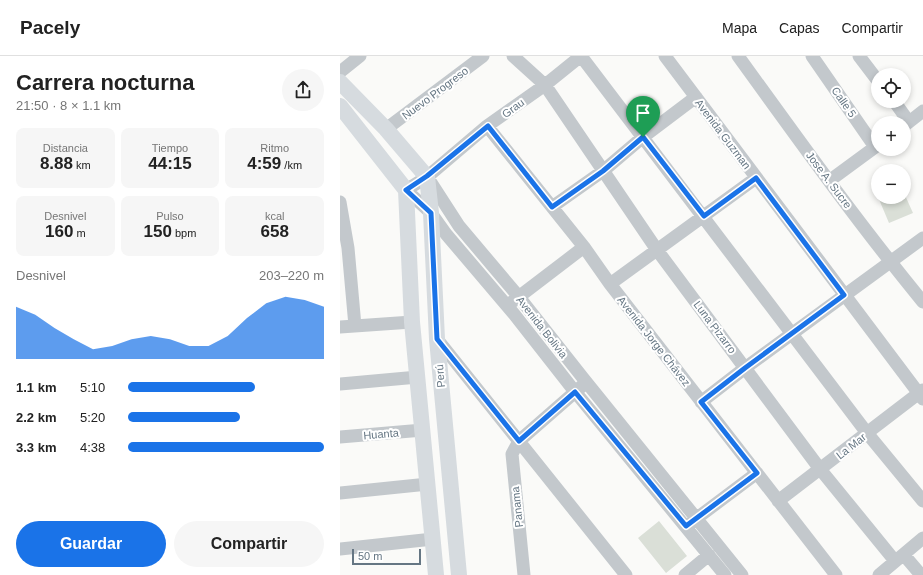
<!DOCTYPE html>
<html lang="es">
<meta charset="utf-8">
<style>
body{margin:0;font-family:Helvetica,sans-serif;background:#f6f6f6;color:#222;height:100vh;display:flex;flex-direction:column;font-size:15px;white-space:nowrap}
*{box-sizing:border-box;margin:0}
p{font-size:13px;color:#767676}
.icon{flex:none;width:22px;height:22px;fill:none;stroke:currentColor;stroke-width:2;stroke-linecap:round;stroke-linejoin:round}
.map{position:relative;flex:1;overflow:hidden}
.side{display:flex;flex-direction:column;background:#fff;width:340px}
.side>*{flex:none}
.buttons{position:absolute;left:531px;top:12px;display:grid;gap:8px}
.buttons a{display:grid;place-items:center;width:40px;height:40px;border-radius:50%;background:#fff;box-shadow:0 2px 6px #0003;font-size:20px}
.scale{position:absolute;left:12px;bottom:10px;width:69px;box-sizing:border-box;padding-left:4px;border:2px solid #657683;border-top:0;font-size:11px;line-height:14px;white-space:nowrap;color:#657683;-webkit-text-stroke:3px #fff;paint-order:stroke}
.pin{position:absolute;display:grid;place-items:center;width:34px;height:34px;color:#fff;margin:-41px -17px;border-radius:50% 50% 50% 0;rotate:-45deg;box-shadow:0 0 4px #0007}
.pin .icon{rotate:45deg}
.round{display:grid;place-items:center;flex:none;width:42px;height:42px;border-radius:21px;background:#f6f6f6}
.overview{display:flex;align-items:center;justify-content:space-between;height:68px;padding:0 16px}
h1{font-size:22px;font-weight:600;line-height:30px}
.figures{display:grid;grid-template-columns:repeat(3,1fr);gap:6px;height:68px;padding:4px 16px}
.figures div{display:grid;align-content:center;border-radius:8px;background:#f6f6f6;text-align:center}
.figures b{font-size:17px;font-weight:600}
.figures small{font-size:11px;font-weight:400}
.figures p{font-size:11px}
.chart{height:112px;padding:8px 16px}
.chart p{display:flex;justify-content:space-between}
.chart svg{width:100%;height:72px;margin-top:4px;fill:#1a73e8;opacity:.7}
.button{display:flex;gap:8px;margin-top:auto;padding:8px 16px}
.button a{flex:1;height:46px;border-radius:24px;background:#1a73e8;color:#fff;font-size:16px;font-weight:600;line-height:46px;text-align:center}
.button a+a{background:#f6f6f6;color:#222}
ul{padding:0 16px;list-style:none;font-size:13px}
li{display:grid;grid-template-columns:64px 48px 1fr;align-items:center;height:30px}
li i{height:10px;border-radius:5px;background:#1a73e8}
header{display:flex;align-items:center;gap:24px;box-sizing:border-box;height:56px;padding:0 20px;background:#fff;border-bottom:1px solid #e0e0e0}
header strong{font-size:19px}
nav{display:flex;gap:22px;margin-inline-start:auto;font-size:14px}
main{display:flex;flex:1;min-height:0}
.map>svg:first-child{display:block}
.green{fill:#dadfd7}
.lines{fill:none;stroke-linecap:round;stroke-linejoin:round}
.minor{stroke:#c3c8cc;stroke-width:13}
.major{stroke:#d6dbdf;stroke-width:16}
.route-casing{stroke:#fff;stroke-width:8}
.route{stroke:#1a73e8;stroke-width:5}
.labels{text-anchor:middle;stroke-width:4;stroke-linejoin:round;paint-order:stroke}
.street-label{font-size:11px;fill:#657683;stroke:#fff}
</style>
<header>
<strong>Pacely</strong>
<nav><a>Mapa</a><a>Capas</a><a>Compartir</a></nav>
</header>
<main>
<section class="side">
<div class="overview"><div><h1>Carrera nocturna</h1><p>21:50 · 8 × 1.1 km</p></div><a class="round"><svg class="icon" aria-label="share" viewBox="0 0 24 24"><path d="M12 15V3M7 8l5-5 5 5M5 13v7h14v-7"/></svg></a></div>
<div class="figures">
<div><p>Distancia</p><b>8.88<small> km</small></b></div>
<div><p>Tiempo</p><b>44:15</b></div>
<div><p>Ritmo</p><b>4:59<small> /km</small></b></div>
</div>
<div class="figures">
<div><p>Desnivel</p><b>160<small> m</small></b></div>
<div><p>Pulso</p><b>150<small> bpm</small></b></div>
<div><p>kcal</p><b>658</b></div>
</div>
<div class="chart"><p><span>Desnivel</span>203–220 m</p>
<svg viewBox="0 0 160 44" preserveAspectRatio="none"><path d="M0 44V12L10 17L20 25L30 32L40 38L50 36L60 32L70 30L80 32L90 36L100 36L110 30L120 19L130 10L140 6L150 8L160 12V44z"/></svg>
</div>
<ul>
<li><b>1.1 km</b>5:10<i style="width:65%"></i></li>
<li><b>2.2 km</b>5:20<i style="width:57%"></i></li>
<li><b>3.3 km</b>4:38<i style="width:100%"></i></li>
</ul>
<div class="button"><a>Guardar</a><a>Compartir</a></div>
</section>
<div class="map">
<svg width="583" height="519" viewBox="0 0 583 519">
<rect width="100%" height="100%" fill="#fafaf8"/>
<!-- green -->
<path class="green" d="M 564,137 L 573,157 L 549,167 L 538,141 L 564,141 Z
M 319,465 L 347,500 L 326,517 L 298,482 Z"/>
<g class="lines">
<!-- minor -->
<path class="minor" d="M 173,0 L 205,29 L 317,194 L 480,413 L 555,505
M 241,0 L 205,29 L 147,70 L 87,121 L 66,134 L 91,157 L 106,178 L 174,258 L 232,332 L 385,519
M 241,0 L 527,377 L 583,445
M 325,0 L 583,343
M 398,0 C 458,83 518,167 583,246
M 472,0 L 535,91
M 519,0 L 538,25
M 0,16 L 20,0
M 554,45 L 569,66
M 147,70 L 244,191 L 270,228 L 496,519
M 564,70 L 583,55
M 46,73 L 143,0
M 88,122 L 119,170 L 179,241 L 243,322 L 402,519
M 489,125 L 538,89
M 0,146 L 8,192 L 15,270
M 212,151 L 263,115 L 303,81 L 356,41
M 270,228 L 416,122
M 172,246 L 244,191
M 0,271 L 72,266
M 97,283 L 286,519
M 0,328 L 78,321
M 361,346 L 405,312 L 583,182
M 0,381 L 83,374
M 0,437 L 88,428
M 438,445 L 583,334
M 349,468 L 417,417
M 0,493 L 93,483
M 564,499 L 581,519
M 184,519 L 172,398 L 179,385 L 242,330
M 345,519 L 369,499
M 539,519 L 583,482"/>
<!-- major -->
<path class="major" d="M 0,26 L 46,73 L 87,121 L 91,157 L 97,283 L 119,519
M 0,50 L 66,134 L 72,266 L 96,519"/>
</g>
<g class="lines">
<defs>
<path id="route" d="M 148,70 L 212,151 L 263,115 L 303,81 L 364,160 L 416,122 L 504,239 L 405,312 L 361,346 L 417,417 L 346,470 L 235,336 L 179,385 L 97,283 L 91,157 L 66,134 L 87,120 Z"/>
</defs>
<!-- route casing -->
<use href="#route" class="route-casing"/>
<!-- route -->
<use href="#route" class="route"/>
</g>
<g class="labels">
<!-- street labels -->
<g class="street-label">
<text transform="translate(95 37) rotate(-37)" y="4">Nuevo Progreso</text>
<text transform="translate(504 46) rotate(55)" y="4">Calle 5</text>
<text transform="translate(173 52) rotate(-36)" y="4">Grau</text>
<text transform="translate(383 78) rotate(53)" y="4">Avenida Guzman</text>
<text transform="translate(489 124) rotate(53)" y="4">Jose A. Sucre</text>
<text transform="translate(202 271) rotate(52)" y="4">Avenida Bolivia</text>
<text transform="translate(375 271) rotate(53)" y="4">Luna Pizarro</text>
<text transform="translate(314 285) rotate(52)" y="4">Avenida Jorge Chávez</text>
<text transform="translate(100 320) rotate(-95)" y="4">Perú</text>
<text transform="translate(41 378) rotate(-5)" y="4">Huanta</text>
<text transform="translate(511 390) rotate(-38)" y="4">La Mar</text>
<text transform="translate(177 451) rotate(-96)" y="4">Panama</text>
</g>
</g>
</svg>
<div class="buttons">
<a><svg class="icon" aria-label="locate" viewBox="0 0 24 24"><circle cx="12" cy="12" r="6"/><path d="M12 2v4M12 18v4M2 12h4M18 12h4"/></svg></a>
<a>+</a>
<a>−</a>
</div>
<div class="scale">50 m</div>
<div class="pin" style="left:303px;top:81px;background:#1e9e55"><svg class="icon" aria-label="arrive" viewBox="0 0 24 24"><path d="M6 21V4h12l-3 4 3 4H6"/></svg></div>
</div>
</main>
